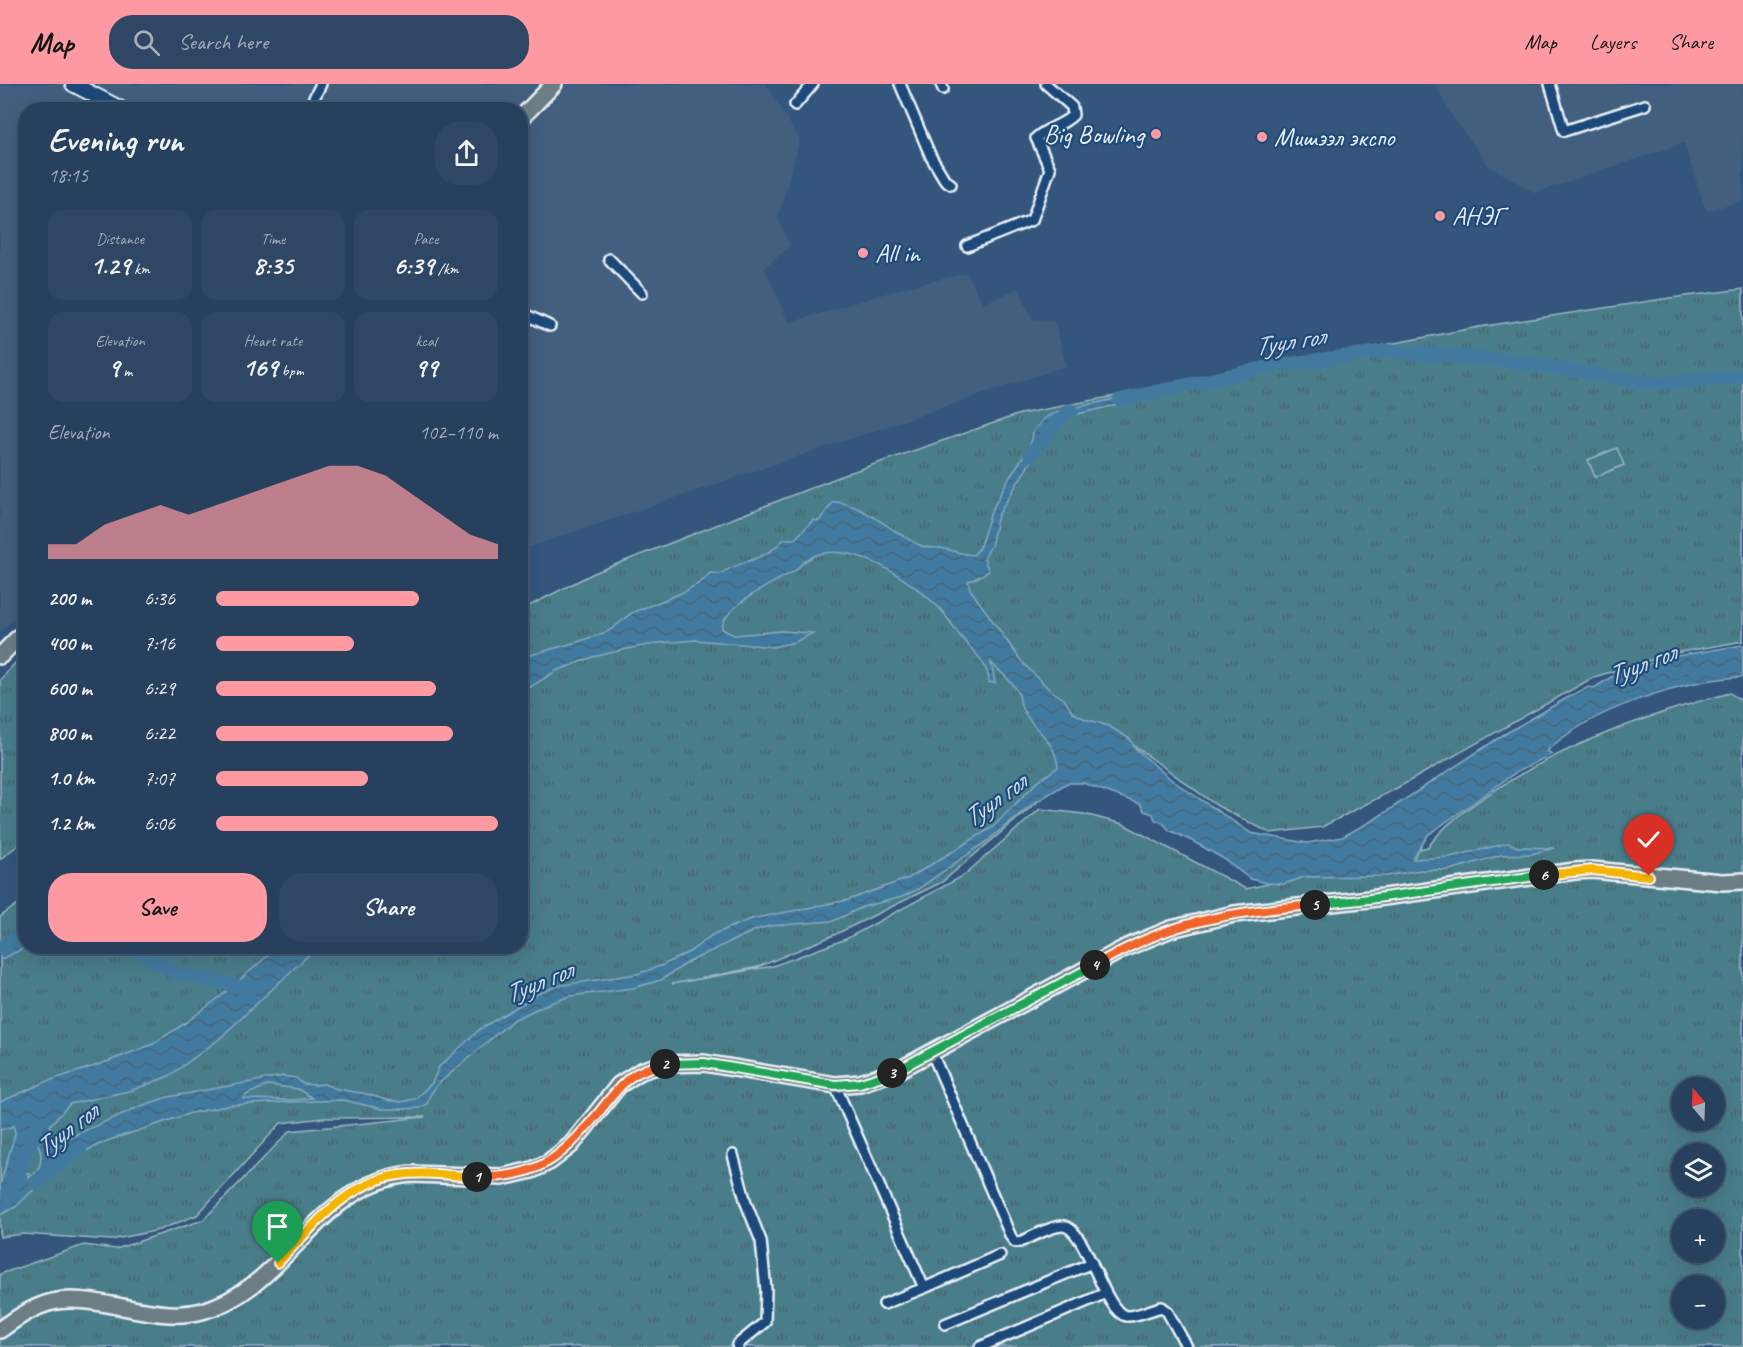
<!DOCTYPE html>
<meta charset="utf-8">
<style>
body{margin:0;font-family:Caveat,sans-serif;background:#2f4764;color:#f1f3f6;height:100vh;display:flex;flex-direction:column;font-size:22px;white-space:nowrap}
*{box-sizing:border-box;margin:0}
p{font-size:20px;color:#a4afbc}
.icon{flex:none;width:33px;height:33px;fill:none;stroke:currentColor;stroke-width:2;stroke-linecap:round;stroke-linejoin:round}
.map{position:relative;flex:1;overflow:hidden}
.panel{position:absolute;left:18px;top:18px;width:510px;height:852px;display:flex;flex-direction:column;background:#27405e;border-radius:24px;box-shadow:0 6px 24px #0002,0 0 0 2px #435973}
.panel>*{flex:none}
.needle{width:39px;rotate:341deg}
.buttons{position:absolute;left:1671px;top:993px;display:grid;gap:12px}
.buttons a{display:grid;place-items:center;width:54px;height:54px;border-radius:50%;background:#27405e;box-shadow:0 6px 24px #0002,0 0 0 2px #435973;font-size:30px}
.pin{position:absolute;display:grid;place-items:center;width:51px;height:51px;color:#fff;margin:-62px -26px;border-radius:50% 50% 50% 0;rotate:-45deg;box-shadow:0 0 6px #0007}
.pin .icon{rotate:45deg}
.km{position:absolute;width:30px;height:30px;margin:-15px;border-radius:50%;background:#222;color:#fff;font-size:16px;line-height:30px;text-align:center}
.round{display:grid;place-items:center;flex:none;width:63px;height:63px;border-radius:24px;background:#2f4764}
.overview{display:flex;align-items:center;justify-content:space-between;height:102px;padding:0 30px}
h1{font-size:33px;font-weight:700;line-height:45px}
.metrics{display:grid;grid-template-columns:repeat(3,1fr);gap:9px;height:102px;padding:6px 30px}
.metrics div{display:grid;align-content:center;border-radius:15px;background:#2f4764;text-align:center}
.metrics b{font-size:26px;font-weight:700}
.metrics small{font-size:16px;font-weight:400}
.metrics p{font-size:16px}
.chart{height:168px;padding:12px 30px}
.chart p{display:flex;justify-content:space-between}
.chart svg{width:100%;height:108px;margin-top:6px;fill:#ff9aa2;opacity:.7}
.primary-button{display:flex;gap:12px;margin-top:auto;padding:12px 30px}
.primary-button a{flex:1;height:69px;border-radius:24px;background:#ff9aa2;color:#111;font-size:24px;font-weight:700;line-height:69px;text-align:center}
.primary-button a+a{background:#2f4764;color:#f1f3f6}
ul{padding:0 30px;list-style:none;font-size:20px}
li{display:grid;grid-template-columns:96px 72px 1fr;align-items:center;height:45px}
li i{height:15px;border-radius:8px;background:#ff9aa2}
header{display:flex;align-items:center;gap:36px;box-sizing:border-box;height:84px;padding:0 30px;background:#ff9aa2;color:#111}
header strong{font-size:28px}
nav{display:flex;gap:33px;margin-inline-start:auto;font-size:21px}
.search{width:420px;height:54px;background:#2f4764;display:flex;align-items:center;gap:15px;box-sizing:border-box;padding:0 21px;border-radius:24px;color:#a4afbc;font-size:22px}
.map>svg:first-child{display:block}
.built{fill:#435e7f}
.grass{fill:url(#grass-tufts);stroke:#99b7c1;stroke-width:1.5;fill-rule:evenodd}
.pitch{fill:#4a7d8a;stroke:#99b7c1;stroke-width:1.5}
.water{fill:url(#water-waves);stroke:#85aac3;stroke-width:1.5;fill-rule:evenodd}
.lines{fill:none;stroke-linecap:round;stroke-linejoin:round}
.river{stroke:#437a9f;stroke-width:14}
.minor-casing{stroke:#e8f1f8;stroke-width:14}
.secondary-casing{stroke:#e8f1f8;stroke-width:18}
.primary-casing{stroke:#e8f1f8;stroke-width:20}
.trunk-casing{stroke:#e8f1f8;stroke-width:20}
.minor{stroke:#1f4a7a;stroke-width:9}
.secondary{stroke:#1f4a7a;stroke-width:14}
.primary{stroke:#6c7e84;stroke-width:15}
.trunk{stroke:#6c7e84;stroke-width:15}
.split-1-casing{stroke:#fff;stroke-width:12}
.split-2-casing{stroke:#fff;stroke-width:12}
.split-3-casing{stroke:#fff;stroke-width:12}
.split-4-casing{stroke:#fff;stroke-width:12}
.split-5-casing{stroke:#fff;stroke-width:12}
.split-6-casing{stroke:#fff;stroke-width:12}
.split-7-casing{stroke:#fff;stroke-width:12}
.split-1{stroke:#f5b400;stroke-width:8}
.split-2{stroke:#f0652b;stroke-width:8}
.split-3{stroke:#22a559;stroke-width:8}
.split-4{stroke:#22a559;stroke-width:8}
.split-5{stroke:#f0652b;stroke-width:8}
.split-6{stroke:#22a559;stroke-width:8}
.split-7{stroke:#f5b400;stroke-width:8}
.poi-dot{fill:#ff9aa2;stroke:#1f4a7a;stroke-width:2}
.labels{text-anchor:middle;stroke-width:4.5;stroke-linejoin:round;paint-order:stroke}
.poi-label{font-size:26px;fill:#e8f1f8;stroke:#1f4a7a;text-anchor:start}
.water-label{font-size:27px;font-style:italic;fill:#cfdfeb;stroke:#1f4a7a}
</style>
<header>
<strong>Map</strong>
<div class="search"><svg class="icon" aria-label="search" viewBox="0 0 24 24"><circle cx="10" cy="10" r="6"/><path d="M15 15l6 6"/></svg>Search here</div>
<nav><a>Map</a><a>Layers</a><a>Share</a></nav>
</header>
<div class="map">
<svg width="1743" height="1263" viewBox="0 0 1743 1263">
<defs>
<pattern id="grass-tufts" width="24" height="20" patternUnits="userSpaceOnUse" patternTransform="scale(1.5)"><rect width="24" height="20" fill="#4a7d8a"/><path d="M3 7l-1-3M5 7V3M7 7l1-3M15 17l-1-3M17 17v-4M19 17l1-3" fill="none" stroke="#48656d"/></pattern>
<pattern id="water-waves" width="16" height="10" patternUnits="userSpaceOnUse" patternTransform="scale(1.5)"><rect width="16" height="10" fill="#437a9f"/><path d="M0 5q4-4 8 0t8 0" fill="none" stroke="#446479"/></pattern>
</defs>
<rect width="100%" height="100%" fill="#34567d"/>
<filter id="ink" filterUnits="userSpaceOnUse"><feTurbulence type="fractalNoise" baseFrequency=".0167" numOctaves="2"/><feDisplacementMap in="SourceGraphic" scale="12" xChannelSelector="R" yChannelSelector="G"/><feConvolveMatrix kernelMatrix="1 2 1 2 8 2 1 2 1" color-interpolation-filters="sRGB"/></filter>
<g filter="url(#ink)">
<!-- built -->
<path class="built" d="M 0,0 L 766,0 L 800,56 L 778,134 L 790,162 L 764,184 L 789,239 L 903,204 L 967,189 L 983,220 L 1019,204 L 1032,235 L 1055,238 L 1066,282 L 521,466 L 520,26 L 26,26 L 25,522 L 0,549 Z
M 1435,0 L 1743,0 L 1743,117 L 1706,127 L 1684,59 L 1535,109 L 1488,81 L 1449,27 Z"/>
<!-- grass -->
<path class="grass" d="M 1743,205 L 1743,557 L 1675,569 L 1594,593 L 1397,704 L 1322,743 L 1270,749 L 1216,721 L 1118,650 L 942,798 L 834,851 L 758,883 L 672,900 L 773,882 L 846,855 L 963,792 L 1040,725 L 1084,730 L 1123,740 L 1246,805 L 1428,763 C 1443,742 1465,726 1486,712 C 1559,662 1645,631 1730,609 L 1743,618 L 1743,1263 L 0,1263 L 0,1190 L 84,1161 L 116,1165 L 203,1136 L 290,1047 L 425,1033 L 324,1034 L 281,1039 L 197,1131 L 159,1146 L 111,1156 L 23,1150 L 0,1153 L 0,833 L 25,815 L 26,862 L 520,862 L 521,526 L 594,489 L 849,389 L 1020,330 L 1479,243 L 1670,214 ZM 1682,1004 L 1714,1004 L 1714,1036 L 1682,1036 ZM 1682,1070 L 1714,1070 L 1714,1102 L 1682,1102 ZM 1682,1136 L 1714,1136 L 1714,1168 L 1682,1168 ZM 1682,1202 L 1714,1202 L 1714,1234 L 1682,1234 Z
M 25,568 L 25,756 L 0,775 L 0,596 Z"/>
<!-- pitch -->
<path class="pitch" d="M 1617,364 L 1624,381 L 1595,393 L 1588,376 Z"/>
<!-- water -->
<path class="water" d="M 1138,310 L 1138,316 L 1074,331 L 1051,340 L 1033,374 L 998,431 L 991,462 L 984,475 L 989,487 L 975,495 L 968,497 L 970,505 L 1022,578 L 1049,605 L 1064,615 L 1072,628 L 1085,635 L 1109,642 L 1130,655 L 1135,664 L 1173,697 L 1251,749 L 1307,759 L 1342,753 L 1375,735 L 1503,651 L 1572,611 L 1589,603 L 1594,604 L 1613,592 L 1634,584 L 1677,572 L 1743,561 L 1743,593 C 1684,595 1589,626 1547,667 L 1552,670 L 1515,689 L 1428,751 L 1413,775 L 1450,773 L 1508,759 L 1518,763 L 1554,764 L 1531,770 L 1501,771 L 1450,786 L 1420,786 L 1386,792 L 1304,793 L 1284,800 L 1267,799 L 1250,795 L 1224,775 L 1196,759 L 1169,746 L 1162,738 L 1155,736 L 1153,730 L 1144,727 L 1140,720 L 1083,699 L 1067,699 L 1031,721 L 987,757 L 918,805 L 902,813 L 863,823 L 833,837 L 769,842 L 756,846 L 721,862 L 687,879 L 661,896 L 633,904 L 571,912 L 545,921 L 513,936 L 436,1002 L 429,1013 L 427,1020 L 419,1024 L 403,1025 L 382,1025 L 343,1016 L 288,1018 L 232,1021 L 191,1029 L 107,1057 L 55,1081 L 43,1098 L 28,1111 L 16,1123 L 0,1131 L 0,1101 L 15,1050 L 14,1042 L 0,1046 L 0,1018 L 48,997 L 101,980 L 153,960 L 184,940 L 220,913 L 263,876 L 275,863 L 317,863 L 218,956 L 169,992 L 133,1006 L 70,1020 L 50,1041 L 51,1055 L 59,1063 L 65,1056 L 77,1050 L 141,1022 L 168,1013 L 283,992 L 296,994 L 303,1000 L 315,1001 L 324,1000 L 337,1005 L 367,1010 L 386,1016 L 401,1018 L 415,1015 L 432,999 L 439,983 L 480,945 L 538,910 L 557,902 L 637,890 L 663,881 L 691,867 L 712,851 L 751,835 L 848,816 L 909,794 L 993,743 L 1036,699 L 1058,683 C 1054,652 1033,648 1022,624 C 1020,620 1020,615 1019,611 C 1014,598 1000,588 991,579 L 995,599 L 989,598 C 988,578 972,566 960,552 C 954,543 948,534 941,526 C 911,495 833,440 796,486 C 777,497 722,522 722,545 L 734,551 L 781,547 L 813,549 L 795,558 L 773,563 L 696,556 L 660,559 L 627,565 L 593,573 L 556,587 L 521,609 L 521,574 C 549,565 580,559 608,547 C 618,543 624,532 634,528 C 653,519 698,507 710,489 L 720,490 C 743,475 764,478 784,455 L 795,455 L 813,436 L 819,437 L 833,418 C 858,416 897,452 922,462 C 928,465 934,463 940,464 C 952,466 961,470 973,471 L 979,465 L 991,428 L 1006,399 L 1030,362 L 1034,346 L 1046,333 L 1059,327 ZM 268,1001 L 298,1005 L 312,1014 L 292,1016 L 244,1015 L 246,1011 ZM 30,1052 C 45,1059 45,1088 28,1093 L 29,1089 L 26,1089 L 12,1099 L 24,1058 Z
M 25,850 L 26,863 L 0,876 L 0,862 Z"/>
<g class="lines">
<!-- river -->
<path class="river" d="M 1120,316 L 1273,282 L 1388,267 L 1505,276 L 1657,300 L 1743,292
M 1030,371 L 1067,328 L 1072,327
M 129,862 L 176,889 L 251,905
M 0,864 L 20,851 L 26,851
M 36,1099 L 80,1065
M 9,1112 L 39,1038"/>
<defs>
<path id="minor" d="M 900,0 L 931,73 L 945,96 L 951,100
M 941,0 L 943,5
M 1550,0 L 1564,47 L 1645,21
M 795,21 L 813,0
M 308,26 L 321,0
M 967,162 L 1032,136 L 1050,85 L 1036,54 C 1047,43 1061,43 1073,31 L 1072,23 L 1046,0
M 609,175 L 642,209
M 520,228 L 550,242
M 932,969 L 1011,1153 L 1015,1158 L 1020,1158 C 1031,1153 1053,1141 1064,1142 C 1087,1146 1104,1228 1126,1232 C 1137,1233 1151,1225 1162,1223 L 1167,1227 L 1187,1263
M 835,1001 L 924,1204 L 1000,1171
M 733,1071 L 746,1119 L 761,1157 L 766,1206 L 765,1238 L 737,1261 L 738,1263
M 884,1220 L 924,1204
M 945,1240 L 1092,1179
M 980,1263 L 1106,1209"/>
<path id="secondary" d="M 73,0 L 123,26"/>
<path id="primary" d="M 0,1246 C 17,1234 32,1223 52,1218 C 96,1208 154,1240 202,1227 C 288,1204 315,1099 411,1090 L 502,1093 L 532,1086 L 549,1078 L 571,1061 L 619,1001 L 641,987 L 663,980 L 704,979 L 835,1001 L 860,999 L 897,987 L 1125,864 L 1171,845 L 1234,830 L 1369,815 L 1575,787 L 1592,786 L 1722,798 L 1743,797"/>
<path id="trunk" d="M 520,35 L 554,0
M 0,572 L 26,546"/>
</defs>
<!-- minor casing -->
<use href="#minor" class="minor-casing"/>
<!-- secondary casing -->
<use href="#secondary" class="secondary-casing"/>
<!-- primary casing -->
<use href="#primary" class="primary-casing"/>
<!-- trunk casing -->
<use href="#trunk" class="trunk-casing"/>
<!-- minor -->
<use href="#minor" class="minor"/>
<!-- secondary -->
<use href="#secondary" class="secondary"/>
<!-- primary -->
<use href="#primary" class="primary"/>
<!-- trunk -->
<use href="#trunk" class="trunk"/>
</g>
</g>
<g class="lines" filter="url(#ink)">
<defs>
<path id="split-1" d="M 278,1179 C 312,1143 347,1098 399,1091 C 425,1087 451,1092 477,1093"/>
<path id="split-2" d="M 477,1093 C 539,1095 563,1072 600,1027 C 622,1000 628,987 665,980"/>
<path id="split-3" d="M 665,980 L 704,979 L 835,1001 L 860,999 L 892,989"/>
<path id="split-4" d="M 892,989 L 1095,881"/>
<path id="split-5" d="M 1095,881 C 1120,867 1144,855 1170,846 C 1217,830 1267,825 1315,821"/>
<path id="split-6" d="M 1315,821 L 1369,815 L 1544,791"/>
<path id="split-7" d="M 1544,791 L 1592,786 L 1649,792"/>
</defs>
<!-- split-1 casing -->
<use href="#split-1" class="split-1-casing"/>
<!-- split-2 casing -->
<use href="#split-2" class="split-2-casing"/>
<!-- split-3 casing -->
<use href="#split-3" class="split-3-casing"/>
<!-- split-4 casing -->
<use href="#split-4" class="split-4-casing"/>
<!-- split-5 casing -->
<use href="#split-5" class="split-5-casing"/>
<!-- split-6 casing -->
<use href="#split-6" class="split-6-casing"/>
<!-- split-7 casing -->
<use href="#split-7" class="split-7-casing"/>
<!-- split-1 -->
<use href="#split-1" class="split-1"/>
<!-- split-2 -->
<use href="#split-2" class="split-2"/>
<!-- split-3 -->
<use href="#split-3" class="split-3"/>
<!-- split-4 -->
<use href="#split-4" class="split-4"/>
<!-- split-5 -->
<use href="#split-5" class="split-5"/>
<!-- split-6 -->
<use href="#split-6" class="split-6"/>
<!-- split-7 -->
<use href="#split-7" class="split-7"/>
</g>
<!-- markers -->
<g class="poi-dot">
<circle cx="1156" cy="50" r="6"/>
<circle cx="1262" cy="53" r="6"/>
<circle cx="1440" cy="132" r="6"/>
<circle cx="863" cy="169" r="6"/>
</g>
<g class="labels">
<!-- poi labels -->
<g class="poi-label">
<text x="1144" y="59" text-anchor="end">Big Bowling</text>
<text x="1274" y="62">Мишээл экспо</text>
<text x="1452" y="141">АНЭГ</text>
<text x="875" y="178">All in</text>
</g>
<!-- water labels -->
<g class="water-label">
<text transform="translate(1289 257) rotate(-9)" y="9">Туул гол</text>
<text transform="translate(1641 580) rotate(-21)" y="9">Туул гол</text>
<text transform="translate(994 716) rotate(-36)" y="9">Туул гол</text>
<text transform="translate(538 898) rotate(-22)" y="9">Туул гол</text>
<text transform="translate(66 1046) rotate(-37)" y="9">Туул гол</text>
</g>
</g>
</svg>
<div class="buttons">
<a><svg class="needle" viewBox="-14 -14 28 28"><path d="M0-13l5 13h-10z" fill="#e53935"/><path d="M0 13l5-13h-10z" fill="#a4afbc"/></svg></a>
<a><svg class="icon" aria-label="layers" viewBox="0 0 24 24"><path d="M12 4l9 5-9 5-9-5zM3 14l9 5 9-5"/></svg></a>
<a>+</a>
<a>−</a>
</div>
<div class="pin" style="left:278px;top:1179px;background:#1e9e55"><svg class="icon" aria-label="arrive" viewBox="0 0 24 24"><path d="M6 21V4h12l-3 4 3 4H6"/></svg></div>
<div class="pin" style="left:1649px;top:792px;background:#d93025"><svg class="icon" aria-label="check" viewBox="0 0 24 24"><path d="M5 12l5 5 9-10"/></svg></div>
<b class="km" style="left:477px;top:1093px">1</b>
<b class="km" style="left:665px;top:980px">2</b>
<b class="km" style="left:892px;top:989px">3</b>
<b class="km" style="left:1095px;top:881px">4</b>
<b class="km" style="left:1315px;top:821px">5</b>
<b class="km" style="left:1544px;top:791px">6</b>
<section class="panel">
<div class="overview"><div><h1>Evening run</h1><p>18:15</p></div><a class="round"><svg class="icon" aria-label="share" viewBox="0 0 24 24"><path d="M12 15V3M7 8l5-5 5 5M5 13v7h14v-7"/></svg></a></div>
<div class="metrics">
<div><p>Distance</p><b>1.29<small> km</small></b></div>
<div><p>Time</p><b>8:35</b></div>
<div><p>Pace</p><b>6:39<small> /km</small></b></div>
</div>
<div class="metrics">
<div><p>Elevation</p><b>9<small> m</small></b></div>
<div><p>Heart rate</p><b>169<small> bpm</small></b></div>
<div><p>kcal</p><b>99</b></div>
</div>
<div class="chart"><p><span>Elevation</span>102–110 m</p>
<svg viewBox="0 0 160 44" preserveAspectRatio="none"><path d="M0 44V38L10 38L20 30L30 26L40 22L50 26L60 22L70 18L80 14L90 10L100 6L110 6L120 10L130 18L140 26L150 34L160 38V44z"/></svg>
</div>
<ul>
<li><b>200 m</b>6:36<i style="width:72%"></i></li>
<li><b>400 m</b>7:16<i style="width:49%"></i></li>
<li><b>600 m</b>6:29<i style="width:78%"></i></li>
<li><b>800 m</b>6:22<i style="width:84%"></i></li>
<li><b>1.0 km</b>7:07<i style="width:54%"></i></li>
<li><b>1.2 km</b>6:06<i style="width:100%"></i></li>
</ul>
<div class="primary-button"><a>Save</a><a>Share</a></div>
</section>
</div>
